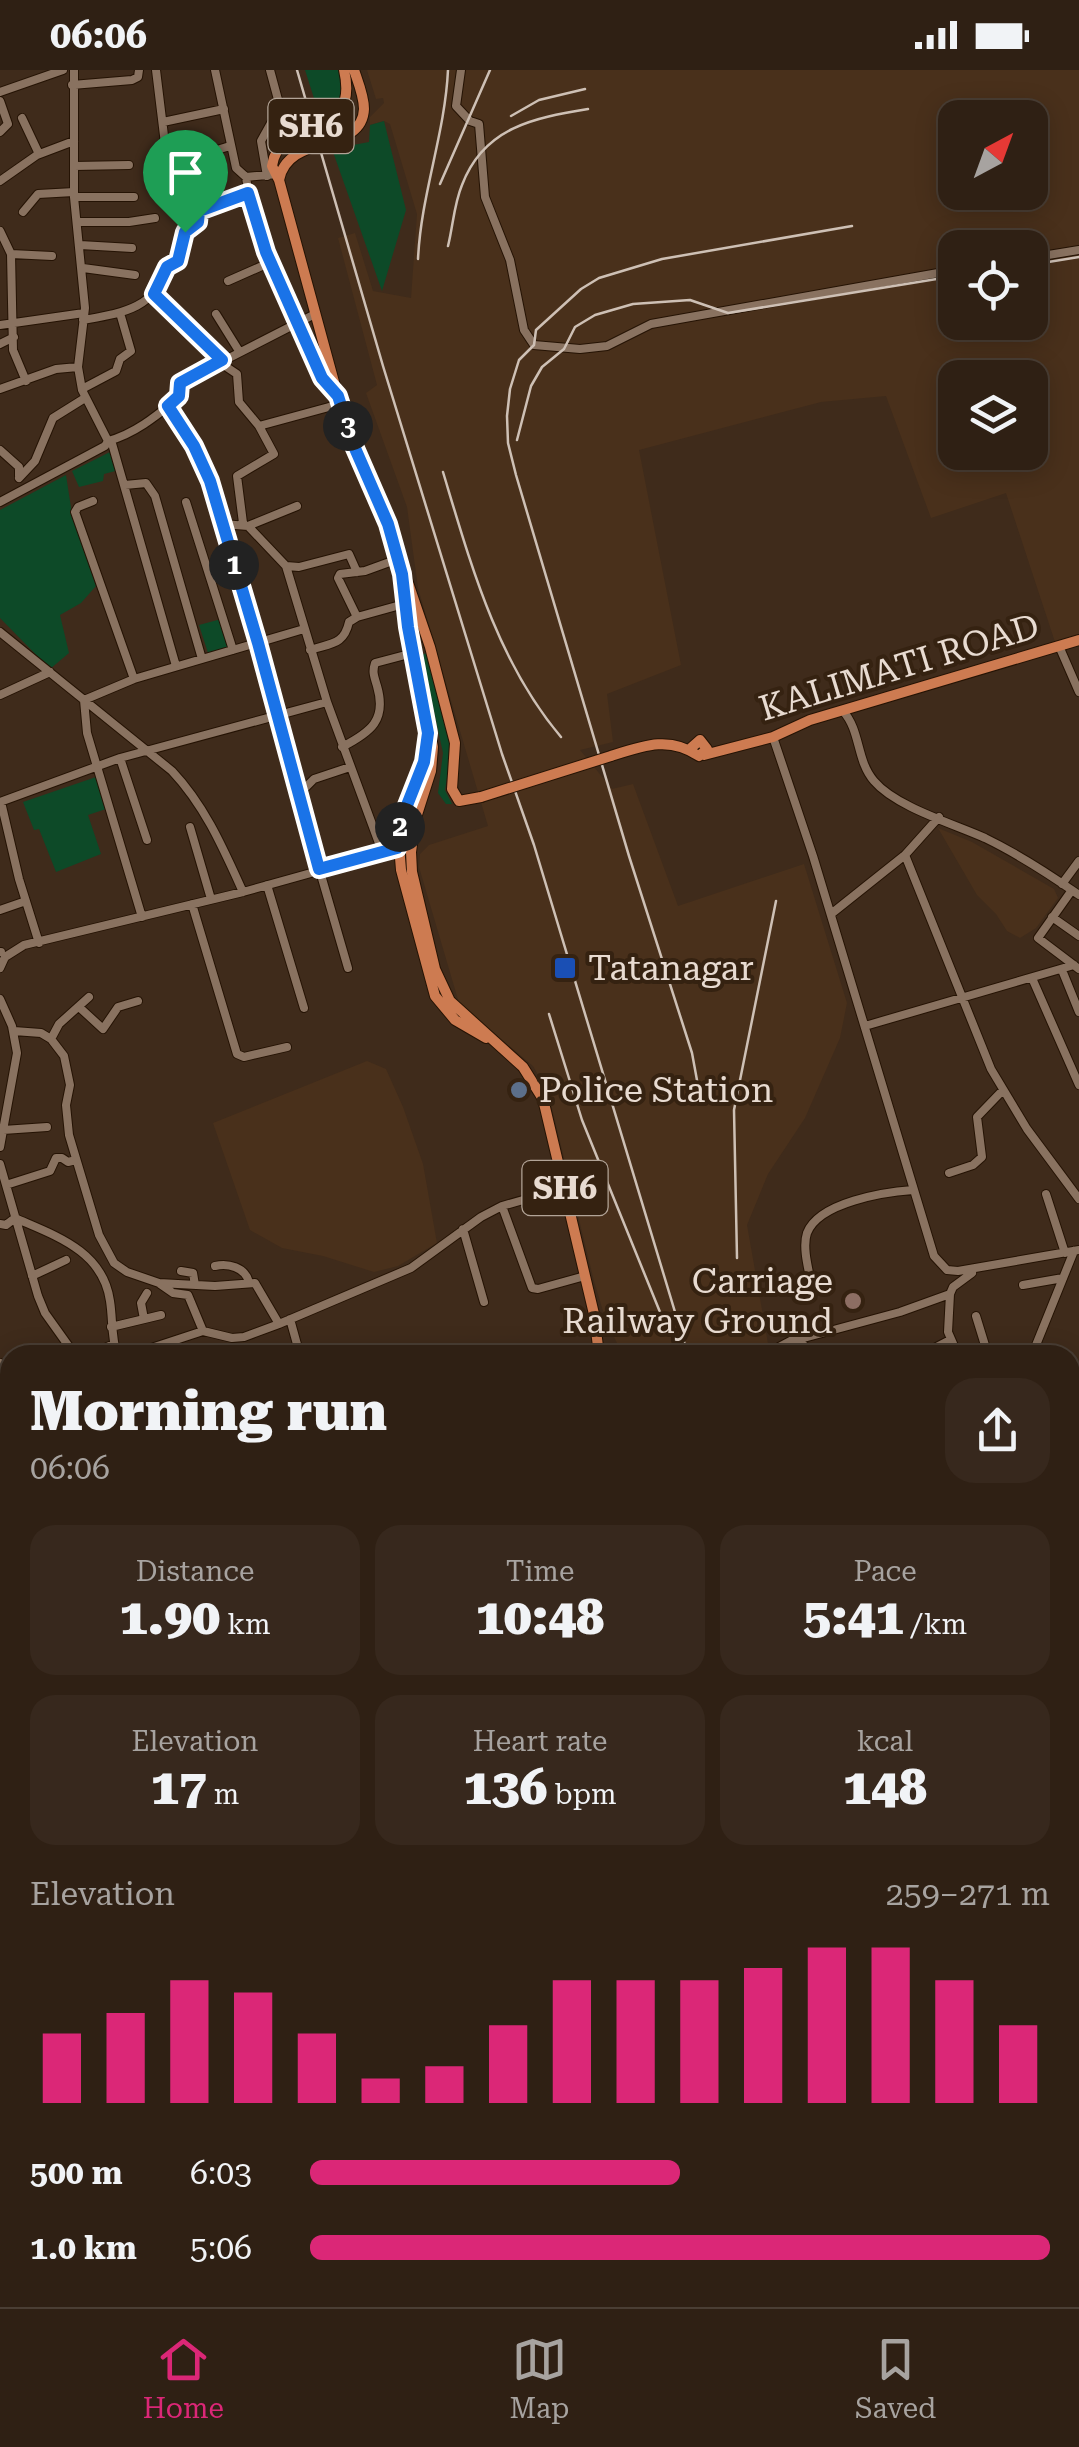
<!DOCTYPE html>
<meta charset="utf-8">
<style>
body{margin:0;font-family:"Roboto Serif",serif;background:#37281d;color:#f1f3f6;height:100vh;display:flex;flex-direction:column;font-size:38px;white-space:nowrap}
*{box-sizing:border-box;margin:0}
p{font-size:32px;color:#a7a3a0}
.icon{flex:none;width:55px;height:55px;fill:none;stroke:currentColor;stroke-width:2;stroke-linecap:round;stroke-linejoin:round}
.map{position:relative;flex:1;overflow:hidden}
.details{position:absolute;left:0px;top:1275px;width:1080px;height:962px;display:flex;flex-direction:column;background:#2f2014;border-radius:30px 30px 0 0;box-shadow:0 5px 25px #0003,0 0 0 2px #4a3e34}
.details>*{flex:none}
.needle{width:65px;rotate:41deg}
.buttons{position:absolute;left:938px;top:30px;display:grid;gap:20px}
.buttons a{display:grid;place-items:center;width:110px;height:110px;border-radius:20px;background:#2f2014;box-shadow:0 5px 25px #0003,0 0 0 2px #4a3e34;font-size:50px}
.pin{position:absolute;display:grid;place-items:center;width:85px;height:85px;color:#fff;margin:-102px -42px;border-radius:50% 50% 50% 0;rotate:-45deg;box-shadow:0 0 10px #0007}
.pin .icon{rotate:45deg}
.km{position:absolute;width:50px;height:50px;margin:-25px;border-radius:50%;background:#222;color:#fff;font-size:28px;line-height:50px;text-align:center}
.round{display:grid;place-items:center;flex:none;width:105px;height:105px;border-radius:30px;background:#37281d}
.summary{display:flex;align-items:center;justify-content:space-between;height:170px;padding:0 30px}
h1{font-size:55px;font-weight:800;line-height:75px}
.figures{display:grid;grid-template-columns:repeat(3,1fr);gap:15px;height:170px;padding:10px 30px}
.figures div{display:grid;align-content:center;border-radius:25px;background:#37281d;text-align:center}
.figures b{font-size:50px;font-weight:800}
.figures small{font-size:28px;font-weight:400}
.figures p{font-size:28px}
.chart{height:280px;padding:20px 30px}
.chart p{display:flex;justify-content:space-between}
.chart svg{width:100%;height:180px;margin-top:10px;stroke:#db2777;stroke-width:6}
ul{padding:0 30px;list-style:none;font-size:32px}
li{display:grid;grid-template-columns:160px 120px 1fr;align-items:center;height:75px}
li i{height:25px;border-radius:12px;background:#db2777}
.status{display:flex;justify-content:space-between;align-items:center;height:70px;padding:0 50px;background:#2f2014;direction:ltr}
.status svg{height:28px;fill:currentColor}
.tabs{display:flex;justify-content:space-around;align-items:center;height:140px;border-top:2px solid #4a3e34;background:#2f2014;font-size:28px;color:#a7a3a0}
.tabs a{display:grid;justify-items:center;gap:5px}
.tabs .on{color:#db2777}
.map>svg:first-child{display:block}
.built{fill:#49301b;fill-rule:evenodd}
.green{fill:#0d4a28}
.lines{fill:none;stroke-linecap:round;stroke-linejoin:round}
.minor-casing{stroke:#251304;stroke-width:10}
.major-casing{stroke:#251304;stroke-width:12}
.minor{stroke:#897260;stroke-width:8}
.major{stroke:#cd7b51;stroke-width:10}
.rail{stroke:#cec0b5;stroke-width:2.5}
.major-bridge-casing{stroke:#251304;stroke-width:12;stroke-linecap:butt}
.major-bridge{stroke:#cd7b51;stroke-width:10}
.route-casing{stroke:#fff;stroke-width:20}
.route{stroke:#1a73e8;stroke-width:12}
.transit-dot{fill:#1a4fb4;stroke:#352211;stroke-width:4}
.service-dot{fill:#5c6f8a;stroke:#352211;stroke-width:4}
.education-dot{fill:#8d6e63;stroke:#352211;stroke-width:4}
.labels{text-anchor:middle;stroke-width:8;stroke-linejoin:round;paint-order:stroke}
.shield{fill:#352211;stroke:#b2a497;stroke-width:2.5}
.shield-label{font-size:32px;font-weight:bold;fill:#e8dbd1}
.street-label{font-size:35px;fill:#e8dbd1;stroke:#352211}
.poi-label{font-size:35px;fill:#e8dbd1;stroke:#352211;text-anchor:start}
</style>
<div class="status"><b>06:06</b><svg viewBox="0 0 49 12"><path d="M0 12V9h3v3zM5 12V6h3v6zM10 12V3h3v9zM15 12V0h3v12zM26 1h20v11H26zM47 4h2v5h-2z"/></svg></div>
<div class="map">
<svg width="1079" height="2237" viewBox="0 0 1079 2237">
<rect width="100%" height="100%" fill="#3f2b1b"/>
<!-- built -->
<path class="built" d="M 367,0 L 1079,0 L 1079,565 L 1055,572 L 1006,423 L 931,448 L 886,326 L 821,332 L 639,380 L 681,595 L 607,624 L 613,672 L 580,680 L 612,719 L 633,714 L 678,836 L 804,794 L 847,933 L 840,968 L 805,1048 L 768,1104 L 747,1155 L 770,1285 L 623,1285 L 606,1251 L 594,1211 L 548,1022 L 533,996 L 459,933 L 419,797 L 420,784 L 429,775 L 488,756 L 418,518 L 407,437 L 366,323 L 377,315 L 338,168 L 355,163 L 373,221 L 411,228 L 417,144 L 390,54 L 384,51 L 370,55 L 370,47 L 384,33 L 383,28 L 376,29 ZM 955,48 L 1030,48 L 1030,122 L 955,122 ZM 955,178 L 1030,178 L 1030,252 L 955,252 ZM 955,308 L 1030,308 L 1030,382 L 955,382 Z
M 938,758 L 972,772 L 1054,819 L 1058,828 L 1036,858 L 1020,868 L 1007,861 L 996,844 L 977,825 Z
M 367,991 L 386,999 L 403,1037 L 423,1094 L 437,1173 L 398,1196 L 374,1202 L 323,1186 L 282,1178 L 250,1160 L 213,1053 Z"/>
<!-- green -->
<path class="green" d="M 305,0 L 341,0 L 346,26 L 332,36 L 333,44 L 320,47 Z
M 384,51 L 406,140 L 382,221 L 332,79 L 369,72 L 370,55 Z
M 116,379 L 123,399 L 104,404 L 103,411 L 79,417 L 72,401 Z
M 66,405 L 72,444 L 96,516 L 81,533 L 60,545 L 69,583 L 50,599 L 0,548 L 0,440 Z
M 225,548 L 236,582 L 210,589 L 199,555 Z
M 426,583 L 429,585 L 452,677 L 445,720 L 452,734 L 446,734 L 438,723 L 443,683 L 422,585 Z
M 99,706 L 109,738 L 88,745 L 101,784 L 56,802 L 39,759 L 34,760 L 23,732 Z"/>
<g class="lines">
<defs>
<path id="minor" d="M 156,0 L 166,82 L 180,144
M 215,0 L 236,98 L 246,107 L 277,104
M 461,0 L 456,36 L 470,51 L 479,54 L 485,127 L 510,190 L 524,260 L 534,275 L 580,279 L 607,276 L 651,254 L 955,200
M 72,15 L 132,10 L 138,7 L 139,0
M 0,22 L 63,0
M 0,31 L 8,54 L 0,62
M 22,48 L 39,84
M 163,52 L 224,39
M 168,95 L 230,76
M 74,96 L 129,95
M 267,106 L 261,71 L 280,37 L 270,0
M 246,107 C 251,147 310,303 338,326
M 0,111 L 37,85 L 74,71
M 74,127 L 134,127
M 23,142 L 38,124 L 74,122
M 77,152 L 129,152 L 155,148
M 0,161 L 11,184 L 13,280 L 26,311
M 80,175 L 132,178
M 11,184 L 52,186
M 1030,188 L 1079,180
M 83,198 L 135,205
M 228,211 L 271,192
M 154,223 L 222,290
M 216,244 L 239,281
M 83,250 C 122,243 155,239 167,197 L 179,191 L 185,162 L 198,153 L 199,141 L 248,123
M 0,255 L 84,243
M 0,274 L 14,267
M 219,292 L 237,304 L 239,332 L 259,356 L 340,334
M 0,319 L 56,299 L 78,297
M 82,319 L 116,301 L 120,289 L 131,281 L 120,243
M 168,336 L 194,376 L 210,411 L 259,573 L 283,674 L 348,898
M 111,370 L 176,596
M 108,371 C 134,364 155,347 176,330 L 178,316 L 186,310 L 315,244
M 0,380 L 19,397 L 19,406
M 19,408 L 35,391 L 53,348 L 85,328
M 125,415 L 146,413 L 155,426 L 202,589
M 93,431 L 78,437 L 75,442 L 134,609
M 0,432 L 105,376 L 108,371 L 82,320 L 78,297 L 85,238 L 74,127 L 74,0
M 186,432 L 233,580
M 243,453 L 237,406 L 274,384 L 259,356
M 223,454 L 248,456 L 286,496 L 299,497 L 349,484 L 357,502
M 248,456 L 297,436
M 398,489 L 365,501 L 340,504 L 338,508 L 357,547 L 404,534
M 286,496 L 327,632 L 383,784
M 0,562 L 172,701 C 205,736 223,778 243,822
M 1059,576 L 1079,622
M 310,580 C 331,573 344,575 349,552 L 357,547
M 0,625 L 50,602
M 843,641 C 861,661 856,690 874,711 C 896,737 954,754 985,768 C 1018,784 1049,804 1079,825
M 773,667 L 813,786 L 934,1186 L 947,1200 L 958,1201 L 1079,1180
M 342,677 C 371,662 387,650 377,616 C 374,606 372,602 375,593 L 413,583
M 120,688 L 147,770
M 298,725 L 314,709 L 350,697
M 0,732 L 120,688 L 327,632
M 1,732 L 19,809 L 39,873
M 190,757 L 211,829
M 905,785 L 991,999 L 1027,1059 L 1079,1129
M 1062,814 L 1079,791
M 267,815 L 304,938
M 1072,820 L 1038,868 L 1079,899
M 192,834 L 237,984 L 244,987 L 287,977
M 0,840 L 26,831
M 831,844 L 905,785 L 939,747
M 142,847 L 87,663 L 84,630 L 134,609 L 304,559
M 1052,847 L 1079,866
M 0,882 L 1,882
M 0,898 L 5,887 L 24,875 L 243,822 L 397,779
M 1062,900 L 1079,942
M 1032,908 L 1079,1015
M 0,929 L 12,956 L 17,983 L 0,1077
M 79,937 L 103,959 L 118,937 L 138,931
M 865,956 L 1074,895
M 14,961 L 41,963 L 51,969 L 64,986 L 70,1015 L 66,1035 L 69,1065 L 99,1165 L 114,1193 L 127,1202 L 159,1213 L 215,1216 L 255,1213 L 279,1254
M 51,969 L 59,954 L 89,927
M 3,1060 L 47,1057
M 0,1094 L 38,1226 L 45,1243 L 75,1285
M 949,1103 L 973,1095 L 982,1087 L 977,1047 L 1003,1020
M 6,1115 L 50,1101 L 56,1088 L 62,1088 L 68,1092 L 76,1090
M 1046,1124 L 1065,1183
M 502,1136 L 532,1218 L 538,1219 L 585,1206
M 0,1154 L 6,1155 L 15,1148 C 56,1166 103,1181 110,1231 C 113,1250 111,1266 117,1285
M 463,1159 L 484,1232
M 215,1196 C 228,1193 245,1197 249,1212
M 181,1201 L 193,1203 L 195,1215
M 32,1206 L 66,1190
M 160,1214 L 173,1223 L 188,1225 L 203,1261
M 1023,1215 L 1063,1208
M 812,1217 C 809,1201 802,1178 807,1163 C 819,1132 885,1122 913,1120
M 976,1246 L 988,1285
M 144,1249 L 141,1233 L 147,1223
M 290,1249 L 300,1285
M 111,1257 L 161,1245
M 800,1269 L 900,1242 L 950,1224
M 89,1285 L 114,1274
M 130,1285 L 203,1261 L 232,1268 L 244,1267 L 279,1254 L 411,1198 L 481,1147 L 502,1136 L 565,1118
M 776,1285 L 779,1277 L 796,1268 L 814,1285
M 921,1285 L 950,1270
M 958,1285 L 948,1262 L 950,1224 L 953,1217 L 972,1203
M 1032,1285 L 1074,1181
M 0,1293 L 10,1307
M 0,1355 L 10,1353
M 1070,1400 L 1079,1390
M 1070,1525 L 1079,1522
M 0,1812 L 10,1820
M 0,2093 L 10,2091
M 0,2131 L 10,2130
M 0,2195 L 10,2197
M 0,2218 L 16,2237
M 56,2228 L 61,2237
M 109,2228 L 114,2237
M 167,2228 L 172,2237
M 337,2228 L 344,2237
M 401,2228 L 416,2237
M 568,2228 L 571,2237
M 623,2228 L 628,2237
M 683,2228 L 690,2237
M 726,2228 L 731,2237
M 846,2228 L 852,2237
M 137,2237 L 141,2228
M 265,2237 L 279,2228
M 311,2237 L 324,2228
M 371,2237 L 378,2228
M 866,2237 L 882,2237
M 931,2237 L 947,2228 L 955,2237"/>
<path id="major" d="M 344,0 C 361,74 281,39 272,96 L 279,110 L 340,334 L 388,454 L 430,577 L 455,673 L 452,719 L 459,731 L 481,727
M 279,110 C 288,62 362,84 364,39 C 364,26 358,12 354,0
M 402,504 L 408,557 L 433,677 L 431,701 L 415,751 L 411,782 L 412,802 L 435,899 L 450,931 L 523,997 L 543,1029 L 594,1244 L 599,1285
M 428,665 L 421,703 L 398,763 L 401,800 L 435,926 L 455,950 L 486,968
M 704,685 L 773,667 L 810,650 L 1079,570
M 611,686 C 645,675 670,666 699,686 L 707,679 L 700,670 L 691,678
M 0,1732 L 10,1724"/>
</defs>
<!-- minor casing -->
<use href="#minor" class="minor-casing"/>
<!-- major casing -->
<use href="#major" class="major-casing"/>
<!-- minor -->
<use href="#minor" class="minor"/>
<!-- major -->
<use href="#major" class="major"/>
<!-- rail -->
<path class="rail" d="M 297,0 L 383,296 L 502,684 L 534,775 L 688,1285
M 511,46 L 539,30 L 585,19
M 440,114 L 490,0
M 448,176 C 453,156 454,134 462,115 C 484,57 534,48 588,39
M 418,189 C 421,124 445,64 448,0
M 1030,195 L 1079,187
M 517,370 L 531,316 L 542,297 L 564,279 L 575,257 L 595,245 L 633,234 L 690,230 L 728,243 L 955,206
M 443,402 C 471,495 497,591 561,667
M 549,944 L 582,1050 L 662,1247
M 701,1032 L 692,983 L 629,786 L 516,405 L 508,373 L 507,346 L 510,319 L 519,290 L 534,275 L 536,260 L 581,219 L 599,208 L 662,189 L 852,156
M 737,1188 L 734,1040 L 776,831
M 1070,1530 L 1079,1527
M 0,2138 L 10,2137
M 987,2228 L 991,2237"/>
<defs>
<path id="major-bridge" d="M 481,727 L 611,686"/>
</defs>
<!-- major-bridge casing -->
<use href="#major-bridge" class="major-bridge-casing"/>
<!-- major-bridge -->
<use href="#major-bridge" class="major-bridge"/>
</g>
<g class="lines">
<defs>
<path id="route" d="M 248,123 L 266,182 L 322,308 L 338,326 L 354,376 L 388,454 L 402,504 L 408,557 L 428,663 L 424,692 L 402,748 L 397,778 L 319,799 L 258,573 L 210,411 L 194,376 L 168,336 L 179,326 L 180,313 L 222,290 L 154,224 L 167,197 L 178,191 L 185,162 L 198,152 L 199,141 Z"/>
</defs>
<!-- route casing -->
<use href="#route" class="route-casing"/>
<!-- route -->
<use href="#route" class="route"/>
</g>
<!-- markers -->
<rect class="transit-dot" x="553" y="886" width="24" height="24" rx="5"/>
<circle class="service-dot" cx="519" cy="1020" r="10"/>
<circle class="education-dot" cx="853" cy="1231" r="10"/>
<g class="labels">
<!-- shield labels -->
<g class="shield">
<rect x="268.5" y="29" width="85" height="54" rx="8"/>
<rect x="522.5" y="1091" width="85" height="54" rx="8"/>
</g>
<g class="shield-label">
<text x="311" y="67">SH6</text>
<text x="565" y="1129">SH6</text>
</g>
<!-- street labels -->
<g class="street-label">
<text transform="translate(899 597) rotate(-17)" y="12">KALIMATI ROAD</text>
</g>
<!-- poi labels -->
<g class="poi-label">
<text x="588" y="910">Tatanagar</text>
<text x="539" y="1032">Police Station</text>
<text x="833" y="1223" text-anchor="end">Carriage<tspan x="833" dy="40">Railway Ground</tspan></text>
</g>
</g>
</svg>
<div class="buttons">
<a><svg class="needle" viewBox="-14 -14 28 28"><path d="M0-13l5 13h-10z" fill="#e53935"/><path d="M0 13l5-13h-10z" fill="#a7a3a0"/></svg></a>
<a><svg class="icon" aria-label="locate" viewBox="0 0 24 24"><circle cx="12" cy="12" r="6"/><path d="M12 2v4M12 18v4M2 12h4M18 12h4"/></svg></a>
<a><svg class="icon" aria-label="layers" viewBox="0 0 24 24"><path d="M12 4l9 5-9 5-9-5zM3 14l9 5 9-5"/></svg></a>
</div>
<div class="pin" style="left:185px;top:162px;background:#1e9e55"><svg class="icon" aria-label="arrive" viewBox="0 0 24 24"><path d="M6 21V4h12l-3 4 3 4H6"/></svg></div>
<b class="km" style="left:234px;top:495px">1</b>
<b class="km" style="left:400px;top:757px">2</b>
<b class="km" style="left:348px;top:356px">3</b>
<section class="details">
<div class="summary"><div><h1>Morning run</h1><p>06:06</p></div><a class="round"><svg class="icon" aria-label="share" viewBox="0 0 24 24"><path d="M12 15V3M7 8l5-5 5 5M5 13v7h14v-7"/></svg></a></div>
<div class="figures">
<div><p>Distance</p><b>1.90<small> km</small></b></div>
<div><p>Time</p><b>10:48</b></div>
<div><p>Pace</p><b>5:41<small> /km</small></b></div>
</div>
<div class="figures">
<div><p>Elevation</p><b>17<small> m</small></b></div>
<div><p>Heart rate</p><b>136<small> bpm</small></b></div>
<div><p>kcal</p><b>148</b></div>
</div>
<div class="chart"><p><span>Elevation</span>259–271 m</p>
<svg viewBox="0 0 160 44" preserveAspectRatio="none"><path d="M5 44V27M15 44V22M25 44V14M35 44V17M45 44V27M55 44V38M65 44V35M75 44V25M85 44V14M95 44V14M105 44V14M115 44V11M125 44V6M135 44V6M145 44V14M155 44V25"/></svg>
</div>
<ul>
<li><b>500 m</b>6:03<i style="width:50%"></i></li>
<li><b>1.0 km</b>5:06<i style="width:100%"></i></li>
</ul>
</section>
</div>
<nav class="tabs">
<a class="on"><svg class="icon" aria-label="home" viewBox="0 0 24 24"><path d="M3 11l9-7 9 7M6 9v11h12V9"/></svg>Home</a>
<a><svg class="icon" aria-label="map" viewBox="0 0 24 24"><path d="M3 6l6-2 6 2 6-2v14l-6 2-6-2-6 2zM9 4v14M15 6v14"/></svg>Map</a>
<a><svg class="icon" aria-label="saved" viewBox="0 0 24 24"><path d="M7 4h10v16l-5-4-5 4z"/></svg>Saved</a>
</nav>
